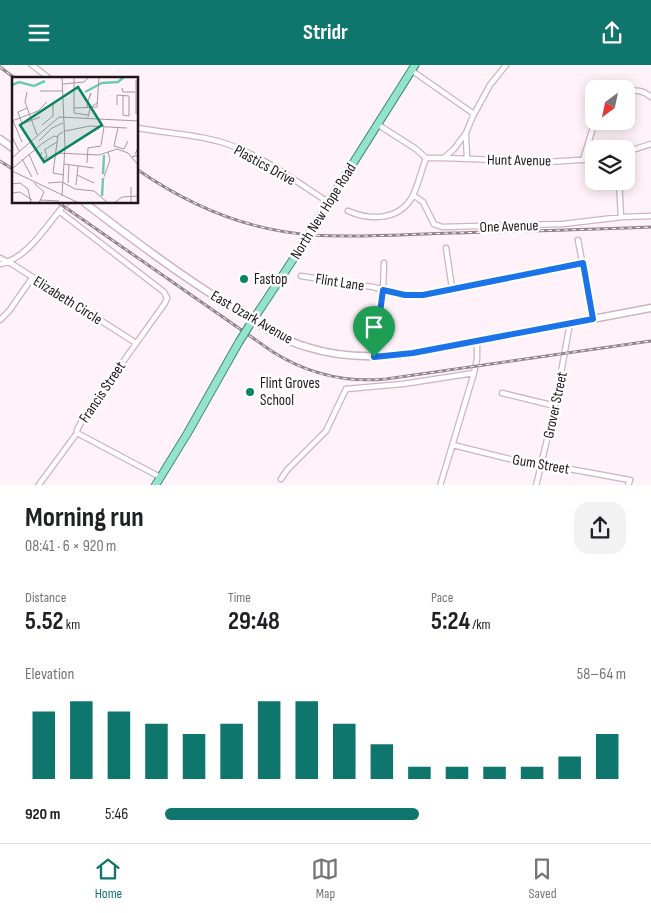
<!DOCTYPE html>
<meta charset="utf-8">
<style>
body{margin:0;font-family:"Sofia Sans Condensed",sans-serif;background:#f2f2f2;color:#202124;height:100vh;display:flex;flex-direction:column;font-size:19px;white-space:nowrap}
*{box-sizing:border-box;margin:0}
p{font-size:16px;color:#757577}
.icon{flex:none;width:28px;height:28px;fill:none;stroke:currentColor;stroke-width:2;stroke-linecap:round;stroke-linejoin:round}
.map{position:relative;height:420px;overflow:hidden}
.side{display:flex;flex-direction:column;background:#fff;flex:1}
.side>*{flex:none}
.needle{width:32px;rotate:213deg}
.controls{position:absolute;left:585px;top:15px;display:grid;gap:10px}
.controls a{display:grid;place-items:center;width:50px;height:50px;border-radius:10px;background:#fff;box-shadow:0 2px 12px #0003;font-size:25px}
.pin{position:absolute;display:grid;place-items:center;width:42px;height:42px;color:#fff;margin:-51px -21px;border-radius:50% 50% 50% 0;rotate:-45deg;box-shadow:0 0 5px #0007}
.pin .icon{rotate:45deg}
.round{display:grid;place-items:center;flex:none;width:52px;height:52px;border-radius:15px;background:#f2f2f2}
.head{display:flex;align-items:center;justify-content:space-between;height:85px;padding:0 25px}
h1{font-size:28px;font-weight:700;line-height:38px}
.figures{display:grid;grid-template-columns:repeat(3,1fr);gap:8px;height:85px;padding:5px 25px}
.figures div{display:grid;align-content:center}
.figures b{font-size:25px;font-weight:700}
.figures small{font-size:14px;font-weight:400}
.figures p{font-size:14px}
.chart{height:140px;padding:10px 25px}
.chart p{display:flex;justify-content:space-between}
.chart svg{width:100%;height:90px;margin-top:5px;stroke:#0f766e;stroke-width:6}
ul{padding:0 25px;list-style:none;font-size:16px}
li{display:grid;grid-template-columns:80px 60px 1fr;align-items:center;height:38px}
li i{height:12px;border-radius:6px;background:#0f766e}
header{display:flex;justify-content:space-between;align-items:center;height:65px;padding:0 25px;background:#0f766e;color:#fff;font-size:22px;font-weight:700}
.dock{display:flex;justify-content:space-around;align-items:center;height:70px;border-top:1px solid #e0e0e0;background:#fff;font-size:14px;color:#757577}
.dock a{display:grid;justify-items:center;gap:2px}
.dock .selected{color:#0f766e}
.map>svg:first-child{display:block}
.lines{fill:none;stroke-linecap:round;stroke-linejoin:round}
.minor-casing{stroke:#d0b2c0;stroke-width:7}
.secondary-casing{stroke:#d0b2c0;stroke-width:9}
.primary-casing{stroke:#3d8f76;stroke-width:9}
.minor{stroke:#fff;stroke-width:4.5}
.secondary{stroke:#fff;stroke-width:6}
.primary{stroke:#94e3ca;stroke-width:7}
.rail-casing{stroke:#91858a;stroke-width:3}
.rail{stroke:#fff;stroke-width:1;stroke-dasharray:4;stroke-linecap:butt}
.primary-bridge-casing{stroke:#3d8f76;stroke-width:9;stroke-linecap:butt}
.primary-bridge{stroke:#94e3ca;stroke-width:7}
.route-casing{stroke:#fff;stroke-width:10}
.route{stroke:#1a73e8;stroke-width:6}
.poi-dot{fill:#098566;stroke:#fff;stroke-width:2}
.labels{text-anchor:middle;stroke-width:5;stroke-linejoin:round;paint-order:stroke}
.street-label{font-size:15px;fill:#20151a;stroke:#fff}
.poi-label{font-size:15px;fill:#20151a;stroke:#fff;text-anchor:start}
.inset-river{fill:none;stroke:#6dcdac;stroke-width:2.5}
.inset-road{fill:none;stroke:#a69a9f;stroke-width:1}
.view{fill:#098566;fill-opacity:0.15;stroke:#098566;stroke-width:2.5}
.inset-edge{fill:none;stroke:#20151a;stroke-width:2.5}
</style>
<header><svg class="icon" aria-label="menu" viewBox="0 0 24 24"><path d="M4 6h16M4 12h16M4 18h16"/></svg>Stridr<svg class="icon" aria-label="share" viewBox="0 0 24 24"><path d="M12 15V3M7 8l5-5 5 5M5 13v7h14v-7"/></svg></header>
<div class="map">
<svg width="651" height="421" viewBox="0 0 651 421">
<rect width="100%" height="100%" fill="#fff2f8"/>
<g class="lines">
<defs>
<path id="minor" d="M 32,0 L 50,14
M 411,5 L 474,49
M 626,26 C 637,25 643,25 651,32
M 377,59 L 416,84 L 426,93
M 138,63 C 165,68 194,69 221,77 C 260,89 294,115 328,137
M 466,70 L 467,94
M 626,87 L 651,79
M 426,93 L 444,93 L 454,84 L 466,68 L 473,51 L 490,20 L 506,0
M 444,93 L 548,97 L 594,94
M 583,95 L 595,56
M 619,116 L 621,152
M 413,130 L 423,137 L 434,159 L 442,162 L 563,159 L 622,152 L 651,151
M 348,146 C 369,155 397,156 411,134 C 418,122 421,106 426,93
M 578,175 L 593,254
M 446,183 L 452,223
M 0,193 L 12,199 L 136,278
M 0,199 C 28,194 48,158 66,138
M 301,211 L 373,222 L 395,228 L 412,231 L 583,198
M 0,255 L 9,246 L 32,213
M 373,291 L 383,225 L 384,198
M 502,328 L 555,341
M 77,368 L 160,412
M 453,380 L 534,400 L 542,399 L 630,415 L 628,421
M 281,414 L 287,405 L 326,366 L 346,324 L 403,319 L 474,308
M 38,421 L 77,368 L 77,365 L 85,350 L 165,238 L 167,233 L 164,227 L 59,146
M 440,421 L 474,308 L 477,294 L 477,277
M 536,421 L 555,341 L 570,258"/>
<path id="secondary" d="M 0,74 L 14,84
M 85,138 C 131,173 177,208 227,239 C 253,255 278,274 307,282 C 341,293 378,293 413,288 L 651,243"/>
<path id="primary" d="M 316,157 L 415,0
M 249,261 L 300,184
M 155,421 L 187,369 L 239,277"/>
</defs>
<!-- minor casing -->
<use href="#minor" class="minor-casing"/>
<!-- secondary casing -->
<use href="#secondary" class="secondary-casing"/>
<!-- primary casing -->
<use href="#primary" class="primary-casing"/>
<!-- minor -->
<use href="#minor" class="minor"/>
<!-- secondary -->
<use href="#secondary" class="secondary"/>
<!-- primary -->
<use href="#primary" class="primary"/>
<defs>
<path id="rail" d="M 0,2 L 16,14
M 0,96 L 14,105
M 138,105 C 190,141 250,166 313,170 C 360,173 407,169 454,168 C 520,166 585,165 651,162
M 59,138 L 273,287 C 308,309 344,318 386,314 L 651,276"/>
</defs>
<!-- rail casing -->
<use href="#rail" class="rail-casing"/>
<!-- rail -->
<use href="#rail" class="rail"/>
<defs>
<path id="primary-bridge" d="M 300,184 L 316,157
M 239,277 L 249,261"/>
</defs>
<!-- primary-bridge casing -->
<use href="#primary-bridge" class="primary-bridge-casing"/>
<!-- primary-bridge -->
<use href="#primary-bridge" class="primary-bridge"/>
</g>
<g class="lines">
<defs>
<path id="route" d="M 583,198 L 593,254 L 413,288 L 374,292 L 383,225 L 405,230 L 423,230 Z"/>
</defs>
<!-- route casing -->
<use href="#route" class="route-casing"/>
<!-- route -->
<use href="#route" class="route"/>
</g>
<!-- markers -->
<g class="poi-dot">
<circle cx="244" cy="214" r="5"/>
<circle cx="250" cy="327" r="5"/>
</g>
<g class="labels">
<!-- street labels -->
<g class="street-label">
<text transform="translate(519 95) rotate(1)" y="5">Hunt Avenue</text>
<text transform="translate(265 100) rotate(29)" y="5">Plastics Drive</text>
<text transform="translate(323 146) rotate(-58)" y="5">North New Hope Road</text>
<text transform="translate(509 161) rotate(-2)" y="5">One Avenue</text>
<text transform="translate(340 217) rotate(9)" y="5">Flint Lane</text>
<text transform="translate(68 235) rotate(32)" y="5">Elizabeth Circle</text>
<text transform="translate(252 252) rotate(30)" y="5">East Ozark Avenue</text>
<text transform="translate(102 327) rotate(-56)" y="5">Francis Street</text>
<text transform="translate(555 340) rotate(-78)" y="5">Grover Street</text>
<text transform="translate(541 399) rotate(10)" y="5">Gum Street</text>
</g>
<!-- poi labels -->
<g class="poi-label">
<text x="254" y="219">Fastop</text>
<text x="260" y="323">Flint Groves<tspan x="260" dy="17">School</tspan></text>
</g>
</g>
<!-- overview -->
<g transform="translate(12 12)">
<rect width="126" height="126" fill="#fff2f8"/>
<path class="inset-river" d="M 0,8 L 7,5 L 22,9 L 33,4M 73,15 L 90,6 L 106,5 L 112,0M 91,97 L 92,78M 90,119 L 91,101"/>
<path class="inset-road" d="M 62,0 L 62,36 L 76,38M 124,3 L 124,37M 51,7 L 72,5 L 77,0M 110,11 L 111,15 L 123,15M 28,14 L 50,14M 15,15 L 13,25 L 25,58M 105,28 L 105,18 L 117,19 L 117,39 L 111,38 L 111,19M 15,31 L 6,35 L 10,47 L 28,40M 62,31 L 85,30 L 87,0M 75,31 L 76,24 L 79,16 L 77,21M 76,40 L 78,31 L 85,26M 0,44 L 26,34 L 35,25M 1,44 L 10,65M 30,48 L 41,39 L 41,27M 106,51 L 102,69 L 112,72 L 116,64M 53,54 L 78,49 L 115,51M 51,55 L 46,58 L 41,96 L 52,98M 0,60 L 7,74M 27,64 L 40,51 L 51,46M 89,68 L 92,50M 32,73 L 45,65M 30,75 L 28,79 L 31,82 L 35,80 L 33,73M 45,76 L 87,78 L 105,72 L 116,76 L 127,89M 17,77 L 26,98M 120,80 L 126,78 L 125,73 L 123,77M 0,81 L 47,40 L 127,44M 10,82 L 20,100M 75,86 L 76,71 L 89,69M 52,87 L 82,91M 1,91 L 31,66 L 42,59 L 46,60M 0,94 L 67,126M 65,98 L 82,106M 92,100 L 98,83 L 96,75M 22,106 L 32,115 L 27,126M 36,106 L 50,105 L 63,112 L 82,114 L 96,126M 56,106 L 57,88M 0,107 L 8,106 L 16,112 L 19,126M 64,108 L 66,89M 119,110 L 119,126M 0,116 L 8,115 L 20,123M 50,119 L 53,69 L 50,0M 28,123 L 47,124M 102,126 L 110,120 L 127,119"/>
<path class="view" d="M 66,10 L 90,48 L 32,85 L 8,48 Z"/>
<rect width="126" height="126" class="inset-edge"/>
</g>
</svg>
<div class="controls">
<a><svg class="needle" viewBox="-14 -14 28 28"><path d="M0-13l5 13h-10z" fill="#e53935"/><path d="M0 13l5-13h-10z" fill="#757577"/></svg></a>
<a><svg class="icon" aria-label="layers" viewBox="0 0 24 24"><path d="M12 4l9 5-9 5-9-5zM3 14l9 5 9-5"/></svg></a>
</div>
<div class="pin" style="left:374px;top:292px;background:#1e9e55"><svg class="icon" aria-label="arrive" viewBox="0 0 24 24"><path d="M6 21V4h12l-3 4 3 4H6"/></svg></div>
</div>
<section class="side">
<div class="head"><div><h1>Morning run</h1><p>08:41 · 6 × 920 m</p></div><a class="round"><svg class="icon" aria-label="share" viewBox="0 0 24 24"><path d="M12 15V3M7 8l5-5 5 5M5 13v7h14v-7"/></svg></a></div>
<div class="figures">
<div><p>Distance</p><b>5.52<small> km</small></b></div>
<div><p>Time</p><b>29:48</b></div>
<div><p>Pace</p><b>5:24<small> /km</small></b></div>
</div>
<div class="chart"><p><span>Elevation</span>58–64 m</p>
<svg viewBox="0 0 160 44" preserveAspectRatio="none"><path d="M5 44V11M15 44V6M25 44V11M35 44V17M45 44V22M55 44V17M65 44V6M75 44V6M85 44V17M95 44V27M105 44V38M115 44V38M125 44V38M135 44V38M145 44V33M155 44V22"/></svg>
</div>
<ul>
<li><b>920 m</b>5:46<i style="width:55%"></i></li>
</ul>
</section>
<nav class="dock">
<a class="selected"><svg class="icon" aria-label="home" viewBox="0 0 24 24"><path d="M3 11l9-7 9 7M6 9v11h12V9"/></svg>Home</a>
<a><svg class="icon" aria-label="map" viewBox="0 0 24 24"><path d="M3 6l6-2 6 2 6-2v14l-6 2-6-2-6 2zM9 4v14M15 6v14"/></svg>Map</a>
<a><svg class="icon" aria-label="saved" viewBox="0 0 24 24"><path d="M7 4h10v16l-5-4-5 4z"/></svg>Saved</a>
</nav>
